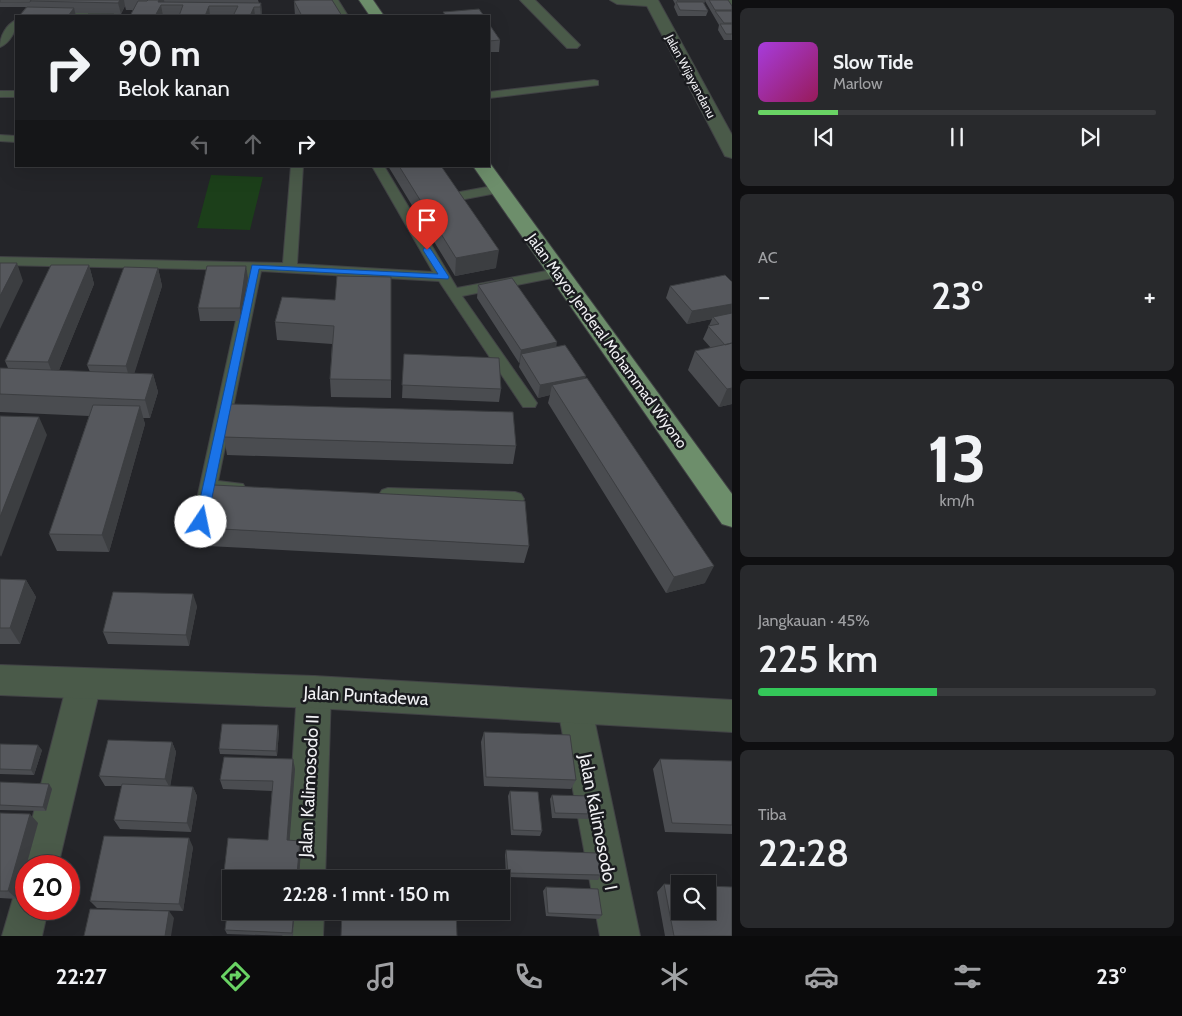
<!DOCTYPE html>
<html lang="id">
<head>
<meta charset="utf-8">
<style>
  :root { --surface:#1b1c1f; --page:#28292c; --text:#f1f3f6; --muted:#a0a1a4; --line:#393a3d; --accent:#69d364 }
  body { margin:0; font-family:Cabin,sans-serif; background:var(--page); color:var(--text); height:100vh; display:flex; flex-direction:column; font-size:19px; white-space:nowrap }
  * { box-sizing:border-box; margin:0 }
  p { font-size:16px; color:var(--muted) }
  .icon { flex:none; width:28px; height:28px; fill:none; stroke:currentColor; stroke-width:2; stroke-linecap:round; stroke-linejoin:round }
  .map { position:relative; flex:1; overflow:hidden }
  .details { display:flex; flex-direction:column; gap:8px; padding:8px; background:#0f0f11; width:450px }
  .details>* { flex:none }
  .top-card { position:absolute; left:15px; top:15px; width:475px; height:152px; border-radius:0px; box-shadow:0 5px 20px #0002,0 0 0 1px var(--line); background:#1b1c1f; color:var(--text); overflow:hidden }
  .fabs { position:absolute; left:671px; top:875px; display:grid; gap:10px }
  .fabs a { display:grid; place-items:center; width:45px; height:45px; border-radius:0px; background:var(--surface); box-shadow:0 5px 20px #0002,0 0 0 1px var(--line); font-size:25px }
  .speed { position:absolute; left:15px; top:855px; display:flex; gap:10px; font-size:25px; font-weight:700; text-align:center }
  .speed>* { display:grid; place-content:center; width:65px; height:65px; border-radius:50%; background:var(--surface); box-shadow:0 5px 20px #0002,0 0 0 1px var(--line); line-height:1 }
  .speed .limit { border:8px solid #d22; background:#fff; color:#111 }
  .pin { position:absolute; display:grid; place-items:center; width:42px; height:42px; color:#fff; margin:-51px -21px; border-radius:50% 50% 50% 0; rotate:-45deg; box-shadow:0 0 5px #0007 }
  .pin .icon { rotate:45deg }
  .me { position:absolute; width:55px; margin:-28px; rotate:11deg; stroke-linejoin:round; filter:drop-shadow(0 0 4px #0008) }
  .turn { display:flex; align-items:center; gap:18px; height:105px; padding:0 20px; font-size:22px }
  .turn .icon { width:65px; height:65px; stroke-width:2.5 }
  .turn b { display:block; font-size:35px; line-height:42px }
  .lanes { display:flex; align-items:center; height:48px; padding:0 20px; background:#0003; justify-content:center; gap:25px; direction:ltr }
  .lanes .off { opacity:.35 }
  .big { font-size:38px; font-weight:600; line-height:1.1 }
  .details .card { flex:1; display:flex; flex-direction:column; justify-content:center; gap:8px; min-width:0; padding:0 18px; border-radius:8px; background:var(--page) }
  .details .dial { align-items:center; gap:0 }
  .dial b { font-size:65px; line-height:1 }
  .song { display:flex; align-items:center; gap:15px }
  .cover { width:60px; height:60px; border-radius:8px; background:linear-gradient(135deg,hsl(280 70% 55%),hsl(330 70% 35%)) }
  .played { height:5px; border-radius:2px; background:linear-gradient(90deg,var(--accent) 20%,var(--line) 20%) }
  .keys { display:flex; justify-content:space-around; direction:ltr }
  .heat { display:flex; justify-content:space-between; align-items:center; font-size:28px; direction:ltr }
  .charge { height:8px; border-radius:4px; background:linear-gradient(90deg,#34c759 45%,var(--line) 0) }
  .trip { position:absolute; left:222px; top:870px; width:288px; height:50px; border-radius:0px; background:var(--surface); box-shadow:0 5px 20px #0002,0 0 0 1px var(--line); font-weight:600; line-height:50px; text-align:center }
  .dock { display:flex; height:80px; justify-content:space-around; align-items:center; background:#0b0b0c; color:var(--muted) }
  .dock .icon { width:35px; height:35px }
  .dock .selected { color:var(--accent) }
  .dock b { font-size:22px; color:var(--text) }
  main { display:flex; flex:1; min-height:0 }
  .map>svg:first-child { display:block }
</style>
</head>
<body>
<main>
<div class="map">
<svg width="732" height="936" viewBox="0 0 732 936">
  <rect width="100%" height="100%" fill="#242529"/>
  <path fill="#1c3f1a" d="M211 175 263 177 250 230 197 228Z"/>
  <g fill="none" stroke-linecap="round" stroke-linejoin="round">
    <g stroke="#414245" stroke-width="2">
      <path id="service" d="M328 0H338L348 16H338Z
        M34 11 117 13 122 16H17Z
        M16 20C17 30 10 43 0 47 0 36 6 25 16 20Z
        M594 80 598 81V85L489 98V92Z
        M0 91H16V97H0Z
        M0 135 16 136V142L0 141Z
        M291 166H303L297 264 433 272 372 166H384L457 288 557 269 562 270 564 273 562 276 462 296 537 403 535 407H523L439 281 261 271 218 481 243 484 246 489 243 494 216 495 208 527 201 529 194 527 192 522 247 270 0 265V257L283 263Z
        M498 185 502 186 504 189 502 192 449 202 443 198 449 194Z
        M388 488 515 492 521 494 524 499 521 504 515 506 388 502 382 500 379 495 382 490Z"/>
    </g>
    <g stroke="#414245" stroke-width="2">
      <path id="minor" d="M520 0H535L580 45 577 48H567Z
        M610 0H658L732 135V158L725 156 723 152 647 6 617 4Z
        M723 0H732V7L727 6Z
        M84 668 96 673 101 684 58 866H26V880L20 866 67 684 72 673Z
        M314 676 326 681 331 692 325 879H285L297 692 302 681Z
        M575 693 587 698 592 709 640 936H600L558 709 563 698Z
        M26 890V909H48L42 936H2L14 895Z
        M284 911H324L323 936H283Z"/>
    </g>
    <g stroke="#414245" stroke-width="2">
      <path id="tertiary" d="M0 665 314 676 732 700V732L314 708 0 695Z"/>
    </g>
    <g stroke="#414245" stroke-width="2">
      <path id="primary" d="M359 0H373L384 16H370Z
        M489 162 732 494V527L722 524 473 166H489Z"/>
    </g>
    <use href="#service" fill="#4a5a49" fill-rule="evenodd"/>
    <use href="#minor" fill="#4a5a49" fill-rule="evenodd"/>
    <use href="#tertiary" fill="#4a5a49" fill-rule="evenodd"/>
    <use href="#primary" fill="#6d8e6b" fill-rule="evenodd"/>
  </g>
  <path fill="#4a4c50" d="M0 0H258L259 3H261L262 16H130L133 10H126L125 6 121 14 75 13 76 16H21L20 15 26 7H0Z
    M673 0H728L732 6V40H724L718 30 719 25 705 1 704 4 708 11 706 16H678L674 7 675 4Z
    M294 1 342 16H295Z
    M489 24 500 40 499 52H489Z
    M388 166H441L496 268 455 276Z
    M89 265 94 284 59 370 90 372 87 365 158 268 162 286 134 373 153 374 158 392 150 418H143L145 424 109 552 57 551 49 534 89 416 0 412V368H8L5 361Z
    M248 278 241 321H200L198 308Z
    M732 282V404L719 407 688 370 695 351 711 348 703 339 712 319 687 324 666 298 670 286Z
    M478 285 556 347 585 378 705 583 666 593 548 403 550 395 538 398 519 367 520 362 519 363 477 298Z
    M335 300 391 380V398L331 397 330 379 332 344 277 340 275 322Z
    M404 354 501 389 499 402 402 398Z
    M224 437 516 446 513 464 227 455Z
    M204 528 529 546 524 563 208 546Z
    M0 579 26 580 36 597 20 644H0Z
    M197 606 189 646 108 644 103 632Z
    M279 731 277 756 220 754 219 749Z
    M484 732 576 780 571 789 484 786 481 742Z
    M172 742 176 752 170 786 193 787 197 796 191 832 120 829 114 820 122 786H105L99 776Z
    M0 744 42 750 34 775 0 774Z
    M293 759 295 769 289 840 301 849 299 879H231V880H228L224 872 268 840 272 791 223 789 220 780Z
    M660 759 732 761V834L665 832 653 769Z
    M0 782 49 784 52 789 46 811 0 810Z
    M510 791 542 831 540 836 511 835 508 796Z
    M552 795 592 814 590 819 552 818 550 799Z
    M0 813 38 823 17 899 0 898Z
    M193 847 183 911 97 908 90 901Z
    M506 850 601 875 598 880 506 877 505 855Z
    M664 884 732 936H665L657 892Z
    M546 887 602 915 599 919 546 916 543 891Z
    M231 911H295L293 936 227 934 225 930Z"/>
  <path fill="#3c3e41" d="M120 0H124L125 6 121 14 118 3Z
    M159 0H164L165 5H161L163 16H155Z
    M261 3 262 16H261L260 7Z
    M209 6 210 16H205Z
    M254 7 255 16H250Z
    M74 8 76 16H68Z
    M499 250 496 268 455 276 456 258Z
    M17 263 23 281 0 329V296Z
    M89 265 94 284 55 380 48 362Z
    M246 266 248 278 241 321 240 308Z
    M158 268 162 286 131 384 126 366Z
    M732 304V315L713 317 712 319 687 324 692 311Z
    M557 342 555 355 521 354 520 362 519 363 521 350Z
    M153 374 158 392 150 418 145 400Z
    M586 376 582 388 552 385 550 395 538 398 540 385Z
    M732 388V404L719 407 727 389Z
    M140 406 145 424 109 552 102 535Z
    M39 417 47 435 1 557 0 555V517Z
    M714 566 705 583 666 593 674 577Z
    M26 580 36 597 20 644 10 628Z
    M193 594 197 606 189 646 186 635Z
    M278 725 279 731 277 756 276 751Z
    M172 742 176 752 170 788 165 779Z
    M38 745 42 750 34 775 31 770Z
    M293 759 295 769 289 849 287 840Z
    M49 784 52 789 46 811 43 807Z
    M193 787 197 796 191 832 187 823Z
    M30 814 38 823 17 899 8 891Z
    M189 838 193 847 183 911 179 904Z
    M300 841 301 849 299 879H298L297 874Z
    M169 911 174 918 171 936H165Z
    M294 911H295L292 936V933Z"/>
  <path fill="#56585d" stroke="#3c3e41" d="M0 0H31L30 2H0Z
    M31 0H120L118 3 30 1Z
    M148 0H159L158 2 261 3 260 7H254L250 16H233L238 6H209L205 16H179L183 5H161L155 16H130L138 1H147Z
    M300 0H332L342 16H302L294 1Z
    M677 0H705V1H678Z
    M709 0H728L732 6V10H715Z
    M676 2H703L708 11 680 10Z
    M27 7 74 8 68 16 20 15Z
    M479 9 484 16H446L443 12Z
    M715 11H732V23H724Z
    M88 14H114L113 16H87Z
    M489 24 500 40 489 41Z
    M720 24H732V34H726Z
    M399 166H441L499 250 456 258Z
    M0 263H17L0 296Z
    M51 265H89L48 362 5 361Z
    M207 266H246L240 308H198Z
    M124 267 158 268 126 366 87 365Z
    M725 275 732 282V304L692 311 670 286Z
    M337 276 391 277V380L330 379 334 326 275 322 282 297 335 300Z
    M512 278 557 342 521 350 478 285Z
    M732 313V343L725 345 708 326 719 324 713 317Z
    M732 343V388L727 389 695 351Z
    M565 345 586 376 540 385 521 354Z
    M404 354 499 358 501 389 402 385Z
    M0 368 153 374 145 400 0 394Z
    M587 378 714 566 674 577 552 385Z
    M231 404 513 412 516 446 224 437Z
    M93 405 140 406 102 535 49 534Z
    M0 416 39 417 0 517Z
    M214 485 525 501 529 546 204 528Z
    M0 579 26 580 10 628H0Z
    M113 592 193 594 186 635 103 632Z
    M222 724 278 725 276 751 219 749Z
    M484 732 570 735 576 780 486 777Z
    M108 740 172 742 165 779 99 776Z
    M0 744 38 745 31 770 0 769Z
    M224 757 293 759 287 840 300 841 297 874 224 872 228 838 268 840 273 781 220 780Z
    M660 759 732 761V825L672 823Z
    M0 782 49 784 43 807 0 805Z
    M122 784 193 787 187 823 114 820Z
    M510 791 538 792 542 831 513 830Z
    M552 795 590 796 592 814 555 813Z
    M0 813 30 814 8 891H0Z
    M104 836 189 838 179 904 90 901Z
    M506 850 597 853 601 875 508 873Z
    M344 872 455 876V879H343Z
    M664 884 680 885V911H708V886L732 887V936H674Z
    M546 887 598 889 602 915 548 913Z
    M229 899H231V911H294L292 933 225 930Z
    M90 909 169 911 165 936H84Z
    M342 911H456L457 936H341Z"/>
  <path fill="#1a73e8" stroke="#114b97" d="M424 248H430L449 277 448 279 259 269 207 522 201 527 197 525 195 522 252 265 438 274 423 250Z"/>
  <g text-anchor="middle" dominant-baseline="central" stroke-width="5" stroke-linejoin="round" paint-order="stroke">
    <g font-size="12" fill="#f1f1f4" stroke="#1a1b1f">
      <text transform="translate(691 76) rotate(62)">Jalan Wijayandanu</text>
    </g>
    <g font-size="15" fill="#f1f1f4" stroke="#1a1b1f">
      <text transform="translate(607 341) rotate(54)">Jalan Mayor Jenderal Mohammad Wiyono</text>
    </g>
    <g font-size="18" fill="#f1f1f4" stroke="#1a1b1f">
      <text transform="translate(366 696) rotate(3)">Jalan Puntadewa</text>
      <text transform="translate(309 786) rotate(-87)">Jalan Kalimosodo II</text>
      <text transform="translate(598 822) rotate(79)">Jalan Kalimosodo I</text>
    </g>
  </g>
</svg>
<div class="fabs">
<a><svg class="icon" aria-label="search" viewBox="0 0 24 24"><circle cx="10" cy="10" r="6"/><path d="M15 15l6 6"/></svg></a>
</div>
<div class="speed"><div class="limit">20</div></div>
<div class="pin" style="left:427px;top:250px;background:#d93025"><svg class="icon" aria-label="arrive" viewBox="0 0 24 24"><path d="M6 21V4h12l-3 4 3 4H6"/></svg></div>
<svg class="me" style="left:201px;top:522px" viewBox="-20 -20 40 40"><circle r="19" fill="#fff"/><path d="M0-13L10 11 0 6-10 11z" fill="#1a73e8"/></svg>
<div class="trip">22:28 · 1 mnt · 150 m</div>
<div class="top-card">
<div class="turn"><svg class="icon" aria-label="right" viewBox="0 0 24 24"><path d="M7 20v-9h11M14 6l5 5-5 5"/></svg><div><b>90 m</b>Belok kanan</div></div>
<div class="lanes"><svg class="icon off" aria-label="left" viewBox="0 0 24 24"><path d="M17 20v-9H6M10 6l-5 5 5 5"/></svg><svg class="icon off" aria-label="ahead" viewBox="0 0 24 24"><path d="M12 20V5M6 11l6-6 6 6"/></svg><svg class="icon" aria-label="right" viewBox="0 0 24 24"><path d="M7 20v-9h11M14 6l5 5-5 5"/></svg></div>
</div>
</div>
<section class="details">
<div class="card">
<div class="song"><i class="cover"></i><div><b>Slow Tide</b><p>Marlow</p></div></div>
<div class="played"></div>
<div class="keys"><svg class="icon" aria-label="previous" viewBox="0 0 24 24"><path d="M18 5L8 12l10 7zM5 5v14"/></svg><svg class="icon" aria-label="pause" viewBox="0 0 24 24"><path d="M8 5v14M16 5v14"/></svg><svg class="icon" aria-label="next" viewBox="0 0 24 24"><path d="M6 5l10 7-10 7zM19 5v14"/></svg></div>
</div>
<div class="card"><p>AC</p>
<div class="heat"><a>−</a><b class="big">23°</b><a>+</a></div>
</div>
<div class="card dial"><b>13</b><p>km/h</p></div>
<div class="card"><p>Jangkauan · 45%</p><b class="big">225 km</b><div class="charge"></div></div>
<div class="card"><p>Tiba</p><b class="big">22:28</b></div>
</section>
</main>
<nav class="dock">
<b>22:27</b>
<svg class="icon selected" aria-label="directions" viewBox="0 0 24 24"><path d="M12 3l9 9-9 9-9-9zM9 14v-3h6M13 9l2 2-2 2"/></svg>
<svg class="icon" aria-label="music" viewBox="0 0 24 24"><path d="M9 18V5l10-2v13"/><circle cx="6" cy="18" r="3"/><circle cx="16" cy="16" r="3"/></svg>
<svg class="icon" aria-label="phone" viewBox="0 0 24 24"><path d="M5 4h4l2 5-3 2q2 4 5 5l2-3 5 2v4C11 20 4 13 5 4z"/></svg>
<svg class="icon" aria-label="climate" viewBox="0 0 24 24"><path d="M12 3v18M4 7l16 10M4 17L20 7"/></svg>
<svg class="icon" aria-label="car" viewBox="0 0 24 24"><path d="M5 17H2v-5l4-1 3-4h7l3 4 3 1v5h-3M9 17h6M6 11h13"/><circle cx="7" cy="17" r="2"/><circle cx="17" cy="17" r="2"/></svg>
<svg class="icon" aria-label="filters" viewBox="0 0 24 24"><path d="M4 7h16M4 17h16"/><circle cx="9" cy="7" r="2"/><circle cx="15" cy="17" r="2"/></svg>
<b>23°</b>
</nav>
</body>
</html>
